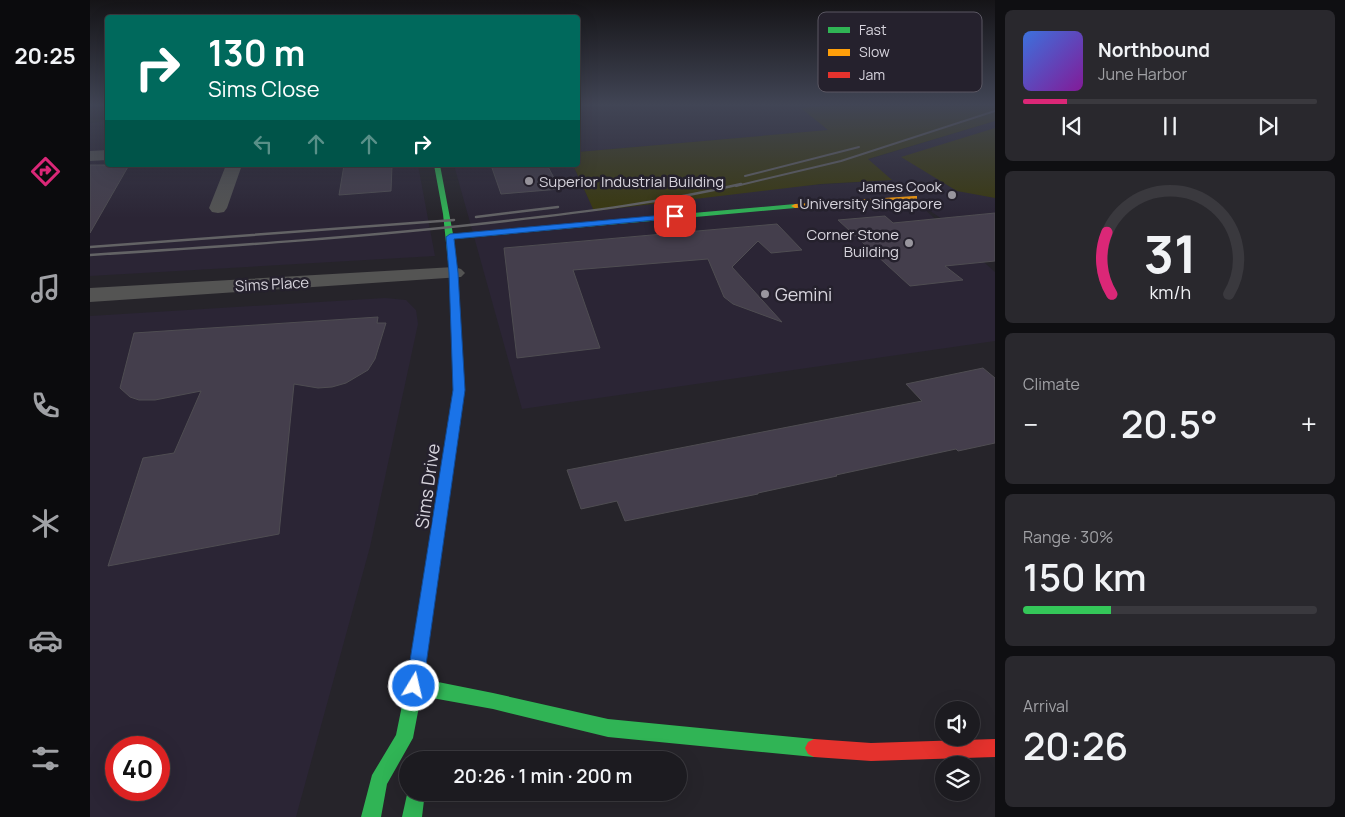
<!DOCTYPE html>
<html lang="en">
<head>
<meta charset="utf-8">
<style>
  :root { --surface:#1c1b20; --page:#29282d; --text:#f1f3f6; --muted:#a0a1a5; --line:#3a393e; --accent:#db2777 }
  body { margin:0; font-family:Manrope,sans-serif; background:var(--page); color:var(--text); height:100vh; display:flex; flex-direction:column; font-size:19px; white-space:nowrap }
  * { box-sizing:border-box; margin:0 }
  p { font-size:16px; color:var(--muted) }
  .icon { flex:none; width:28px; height:28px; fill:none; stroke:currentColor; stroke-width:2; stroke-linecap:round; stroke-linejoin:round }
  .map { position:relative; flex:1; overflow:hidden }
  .sheet { display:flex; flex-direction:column; gap:10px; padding:10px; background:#0f0f12; width:350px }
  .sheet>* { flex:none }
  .hud { position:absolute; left:15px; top:15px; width:475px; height:152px; border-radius:5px; box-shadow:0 5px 20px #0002,0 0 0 1px var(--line); background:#00695c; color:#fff; overflow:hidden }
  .buttons { position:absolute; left:845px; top:701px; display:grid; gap:10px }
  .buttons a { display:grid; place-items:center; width:45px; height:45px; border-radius:50%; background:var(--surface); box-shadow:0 5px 20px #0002,0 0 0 1px var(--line); font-size:25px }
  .speed { position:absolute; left:15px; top:736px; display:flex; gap:10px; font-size:25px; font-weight:700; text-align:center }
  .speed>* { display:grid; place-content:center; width:65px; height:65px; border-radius:50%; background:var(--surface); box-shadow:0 5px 20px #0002,0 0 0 1px var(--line); line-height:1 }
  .speed .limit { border:8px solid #d22; background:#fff; color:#111 }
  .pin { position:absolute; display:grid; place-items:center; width:42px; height:42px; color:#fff; margin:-21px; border-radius:10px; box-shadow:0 2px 8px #0006 }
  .me { position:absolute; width:55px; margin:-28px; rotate:9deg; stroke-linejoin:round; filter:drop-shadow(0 0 4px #0008) }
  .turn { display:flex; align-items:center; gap:18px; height:105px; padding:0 20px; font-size:22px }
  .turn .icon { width:65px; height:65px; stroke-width:2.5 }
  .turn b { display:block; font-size:35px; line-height:42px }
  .lanes { display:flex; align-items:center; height:48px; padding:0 20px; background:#0003; justify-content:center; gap:25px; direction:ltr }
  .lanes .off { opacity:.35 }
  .big { font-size:38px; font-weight:600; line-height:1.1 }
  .sheet .card { flex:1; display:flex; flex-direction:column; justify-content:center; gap:8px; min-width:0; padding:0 18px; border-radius:8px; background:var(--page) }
  .sheet .dial { align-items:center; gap:0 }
  .dial svg { height:130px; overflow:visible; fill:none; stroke:var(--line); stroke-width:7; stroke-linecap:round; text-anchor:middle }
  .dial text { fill:var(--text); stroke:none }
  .song { display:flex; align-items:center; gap:15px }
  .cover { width:60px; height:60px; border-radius:8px; background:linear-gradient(135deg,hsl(220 70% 55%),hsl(290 70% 35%)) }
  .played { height:5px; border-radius:2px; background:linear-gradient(90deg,var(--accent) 15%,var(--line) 15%) }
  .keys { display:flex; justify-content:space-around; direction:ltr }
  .heat { display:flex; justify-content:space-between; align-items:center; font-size:28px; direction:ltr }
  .charge { height:8px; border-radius:4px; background:linear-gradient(90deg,#34c759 30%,var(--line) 0) }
  .trip { position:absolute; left:309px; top:751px; width:288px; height:50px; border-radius:25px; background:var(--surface); box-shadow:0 5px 20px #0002,0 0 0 1px var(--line); font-weight:600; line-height:50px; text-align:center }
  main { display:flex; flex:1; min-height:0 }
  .dock { display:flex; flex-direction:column; width:90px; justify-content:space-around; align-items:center; background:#0b0b0d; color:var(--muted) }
  .dock .icon { width:35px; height:35px }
  .dock .selected { color:var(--accent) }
  .dock b { font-size:22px; color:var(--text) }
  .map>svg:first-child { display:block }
</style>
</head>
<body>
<main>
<nav class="dock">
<b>20:25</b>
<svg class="icon selected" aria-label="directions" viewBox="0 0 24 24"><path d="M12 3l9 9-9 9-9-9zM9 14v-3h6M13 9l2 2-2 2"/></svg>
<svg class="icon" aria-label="music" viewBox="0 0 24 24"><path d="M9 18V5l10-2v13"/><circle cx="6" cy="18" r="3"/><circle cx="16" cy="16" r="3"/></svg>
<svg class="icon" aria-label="phone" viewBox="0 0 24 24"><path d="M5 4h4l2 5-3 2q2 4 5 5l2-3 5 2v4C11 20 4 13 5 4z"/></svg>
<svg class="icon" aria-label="climate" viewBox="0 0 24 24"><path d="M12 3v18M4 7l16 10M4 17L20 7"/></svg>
<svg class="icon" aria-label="car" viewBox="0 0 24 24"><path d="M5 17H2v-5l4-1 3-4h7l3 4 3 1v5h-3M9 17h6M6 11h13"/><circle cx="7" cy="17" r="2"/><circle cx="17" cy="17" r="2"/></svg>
<svg class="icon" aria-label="filters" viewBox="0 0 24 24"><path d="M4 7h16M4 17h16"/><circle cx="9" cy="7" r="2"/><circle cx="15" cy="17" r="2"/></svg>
</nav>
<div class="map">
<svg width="905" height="817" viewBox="0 0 905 817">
  <rect width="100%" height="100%" fill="#26242a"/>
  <path fill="#2b2535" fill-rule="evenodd" d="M488 104H751L712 109 739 130 488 152Z
    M17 121 18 165H328L345 256 0 276V123Z
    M905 121V255L824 200 905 272V341L432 409 364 165H483L499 200 801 180 777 160Z
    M295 298 316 300 326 310 328 324 280 547 206 817H0V316ZM26 748H69V790H26Z"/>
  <path fill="#39380d" d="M751 104H905V121L778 159 802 180 731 184 504 211 483 165H488V152L738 130 711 108Z
    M905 128V198L867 191 811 157Z"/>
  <path fill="#443e4c" stroke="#4f4d52" d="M0 165H39L0 233Z
    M254 165H302L301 191 249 195Z
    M401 165H457L470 189 411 194Z
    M905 213V261L855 266 873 280 820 286 748 220 795 216 803 223Z
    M687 224 712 250 681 253 668 241 642 267 692 322 643 304 634 297 618 259 483 270 510 348 427 358 414 248Z
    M288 317 287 323H296L285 359 278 370 256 383 242 387 228 388 204 384 189 534 18 566 53 458 84 453 111 391 65 400H49L40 397 30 388 44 333Z
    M893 368 905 378V443L868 451 866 449 746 475 747 476 668 493V494L535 521 527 501 491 509 477 470 832 401 816 384Z"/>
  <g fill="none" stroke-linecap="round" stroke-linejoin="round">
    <path fill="#545453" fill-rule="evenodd" d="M18 150V160L0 161V151Z
      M136 165H152L137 208 134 212 128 213 122 212 119 208Z
      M364 267 371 269 375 273 371 277 0 302V288Z"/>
    <path fill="#30b455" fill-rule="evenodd" d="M344 165H350L363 234 705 204 709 206 705 208 364 239 368 280 364 283 360 280 353 214Z
      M355 479 359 480 361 484 333 679 403 693 518 719 724 739 730 742 733 748 730 754 724 757 518 737 403 709 331 696 323 738 297 784 291 817H271L282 775 306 735 316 686 349 484 351 480Z
      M318 790V792H335L332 817H312Z"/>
    <path fill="#ff9f0a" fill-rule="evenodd" d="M824 196H827V200L705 208 701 206 705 204Z"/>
    <path fill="#e5322d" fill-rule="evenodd" d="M364 277 368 280 374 390 361 484 359 488 355 489 351 488 349 484 364 390 360 280Z
      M724 739 781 743 905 739V757L781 761 724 757 718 754 715 748 718 742Z"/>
    <path stroke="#636365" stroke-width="2" d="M655 176 769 147
      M646 186 751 161 905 111"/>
    <path stroke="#636365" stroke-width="2.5" d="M386 217 468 207
      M0 247 364 220
      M0 255C139 246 278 237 416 221 494 212 574 202 651 184"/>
  </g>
  <linearGradient id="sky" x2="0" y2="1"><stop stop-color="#151417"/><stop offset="0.48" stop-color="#414555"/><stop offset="1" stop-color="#414555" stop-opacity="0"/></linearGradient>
  <rect width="905" height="218" fill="url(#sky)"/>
  <path fill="#1a73e8" stroke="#114b97" d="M585 214 589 216 587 218 364 239 368 273 375 390 333 686 330 692 324 695 318 692 316 686 363 390 359 273 356 237 360 234Z"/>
  <g fill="#99969e" stroke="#25212d" stroke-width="2">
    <circle cx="439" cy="181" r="5"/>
    <circle cx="862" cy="195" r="5"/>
    <circle cx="819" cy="243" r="5"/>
    <circle cx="675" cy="294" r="5"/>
  </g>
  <g text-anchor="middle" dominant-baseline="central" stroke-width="5" stroke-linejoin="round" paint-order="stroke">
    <g font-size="15" fill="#d7d4dd" stroke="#25212d" text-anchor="end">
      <text x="449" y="181" text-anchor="start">Superior Industrial Building</text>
      <text x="852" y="186">James Cook<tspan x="852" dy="17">University Singapore</tspan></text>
      <text x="809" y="234">Corner Stone<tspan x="809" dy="17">Building</tspan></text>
    </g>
    <g font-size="15" fill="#d7d4dd" stroke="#25212d">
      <text transform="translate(182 284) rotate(-3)">Sims Place</text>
    </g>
    <g font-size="18" fill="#d7d4dd" stroke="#25212d" text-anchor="start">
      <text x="685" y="294">Gemini</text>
    </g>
    <g font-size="18" fill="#d7d4dd" stroke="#25212d">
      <text transform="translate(337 486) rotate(-82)">Sims Drive</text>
    </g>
  </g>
  <rect x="728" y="12" width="164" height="80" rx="8" fill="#25212d" stroke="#5a5762" stroke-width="1"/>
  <rect x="738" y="27" width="22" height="6" fill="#30b455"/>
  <rect x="738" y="49" width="22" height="7" fill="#ff9f0a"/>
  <rect x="738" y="72" width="22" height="6" fill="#e5322d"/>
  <g font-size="14" fill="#d7d4dd">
    <text x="769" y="35">Fast</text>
    <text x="769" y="57">Slow</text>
    <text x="769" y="80">Jam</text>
  </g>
</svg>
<div class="buttons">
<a><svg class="icon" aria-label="sound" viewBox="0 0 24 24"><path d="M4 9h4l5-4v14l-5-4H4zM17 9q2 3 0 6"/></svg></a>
<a><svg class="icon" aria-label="layers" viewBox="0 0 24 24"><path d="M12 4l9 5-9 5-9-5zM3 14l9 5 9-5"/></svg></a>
</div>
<div class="speed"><div class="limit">40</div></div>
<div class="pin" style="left:585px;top:216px;background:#d93025"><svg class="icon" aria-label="arrive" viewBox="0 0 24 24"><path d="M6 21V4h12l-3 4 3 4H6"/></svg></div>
<svg class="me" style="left:324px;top:686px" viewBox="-20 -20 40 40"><circle r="17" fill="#1a73e8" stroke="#fff" stroke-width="3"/><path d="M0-11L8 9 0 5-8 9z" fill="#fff"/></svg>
<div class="trip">20:26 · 1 min · 200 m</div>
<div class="hud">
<div class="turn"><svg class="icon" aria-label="right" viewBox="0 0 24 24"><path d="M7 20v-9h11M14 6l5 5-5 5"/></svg><div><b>130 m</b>Sims Close</div></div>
<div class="lanes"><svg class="icon off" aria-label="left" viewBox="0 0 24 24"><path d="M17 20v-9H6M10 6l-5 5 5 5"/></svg><svg class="icon off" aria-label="ahead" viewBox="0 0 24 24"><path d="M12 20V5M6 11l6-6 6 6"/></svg><svg class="icon off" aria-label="ahead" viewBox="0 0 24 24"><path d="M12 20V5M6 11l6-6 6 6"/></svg><svg class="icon" aria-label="right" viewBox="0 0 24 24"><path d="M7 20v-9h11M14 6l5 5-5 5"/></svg></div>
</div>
</div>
<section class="sheet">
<div class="card">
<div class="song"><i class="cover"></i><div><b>Northbound</b><p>June Harbor</p></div></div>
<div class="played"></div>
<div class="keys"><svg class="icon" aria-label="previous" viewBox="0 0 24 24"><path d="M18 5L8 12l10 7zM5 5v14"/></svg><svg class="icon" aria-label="pause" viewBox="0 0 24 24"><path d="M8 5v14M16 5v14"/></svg><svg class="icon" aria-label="next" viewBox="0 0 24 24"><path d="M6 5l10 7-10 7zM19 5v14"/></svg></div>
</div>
<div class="card dial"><svg viewBox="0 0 100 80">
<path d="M14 69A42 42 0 1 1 86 69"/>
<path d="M14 69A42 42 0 0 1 11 31" stroke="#db2777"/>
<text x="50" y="56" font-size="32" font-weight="700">31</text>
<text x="50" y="72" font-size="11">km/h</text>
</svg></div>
<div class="card"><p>Climate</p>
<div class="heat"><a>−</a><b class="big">20.5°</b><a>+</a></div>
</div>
<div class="card"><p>Range · 30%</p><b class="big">150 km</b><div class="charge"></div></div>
<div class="card"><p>Arrival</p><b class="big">20:26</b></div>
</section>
</main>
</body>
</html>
